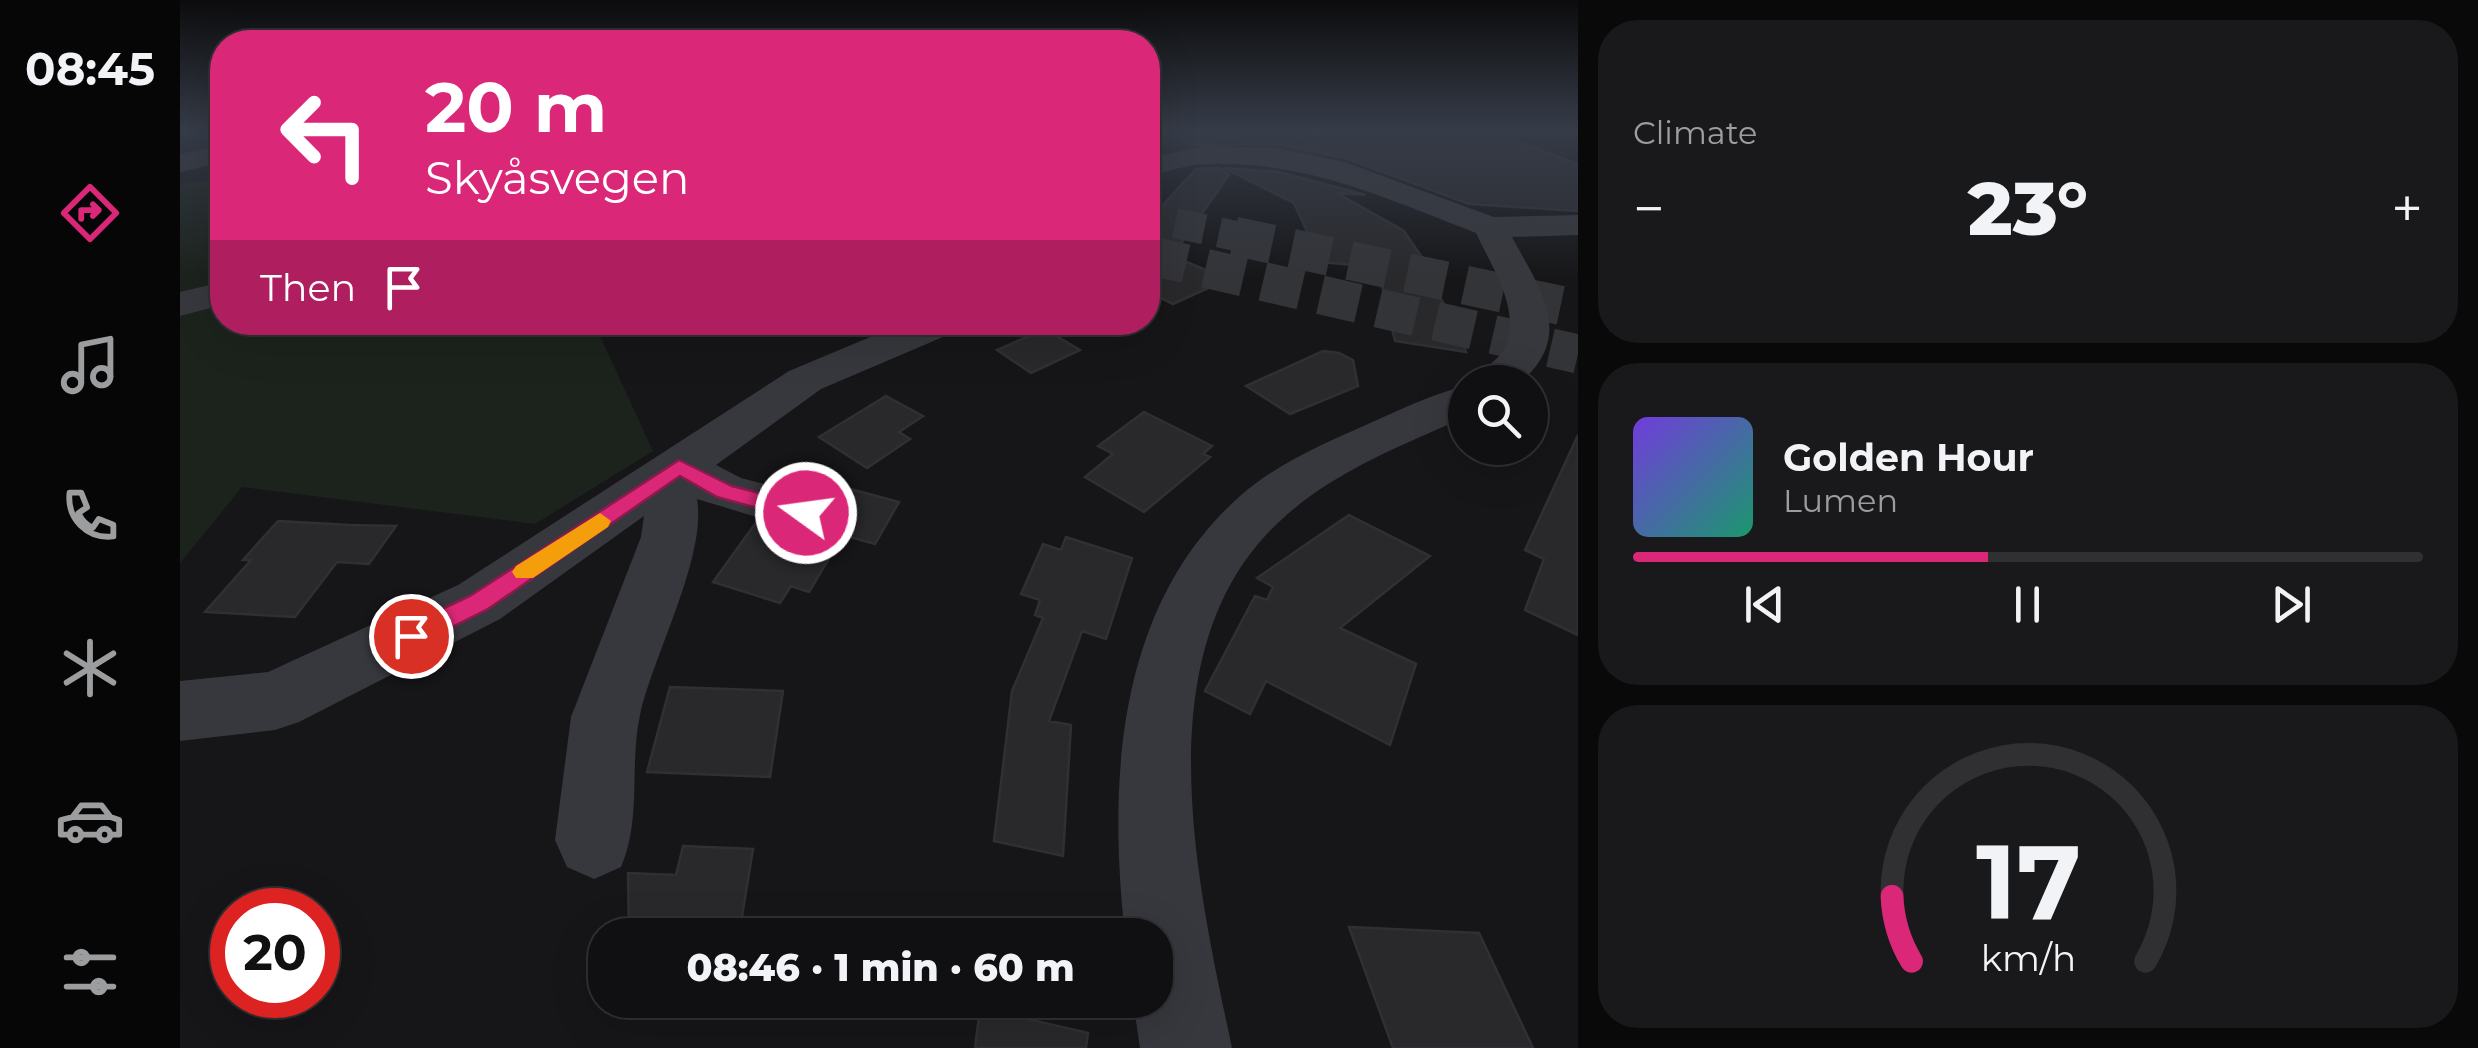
<!DOCTYPE html>
<html lang="en">
<head>
<meta charset="utf-8">
<style>
  :root { --surface:#101012; --page:#19191b; --text:#f1f3f6; --muted:#9c9d9f; --line:#303032; --accent:#db2777 }
  body { margin:0; font-family:Montserrat,sans-serif; background:var(--page); color:var(--text); height:100vh; display:flex; flex-direction:column; font-size:38px; white-space:nowrap }
  * { box-sizing:border-box; margin:0 }
  p { font-size:32px; color:var(--muted) }
  .icon { flex:none; width:55px; height:55px; fill:none; stroke:currentColor; stroke-width:2; stroke-linecap:round; stroke-linejoin:round }
  .map { position:relative; flex:1; overflow:hidden }
  .sheet { display:flex; flex-direction:column; gap:20px; padding:20px; background:#09090a; width:900px }
  .sheet>* { flex:none }
  .guide { position:absolute; left:30px; top:30px; width:950px; height:305px; border-radius:40px; box-shadow:0 10px 40px #0002,0 0 0 2px var(--line); background:#db2777; color:#fff; overflow:hidden }
  .fabs { position:absolute; left:1268px; top:365px; display:grid; gap:20px }
  .fabs a { display:grid; place-items:center; width:100px; height:100px; border-radius:50%; background:var(--surface); box-shadow:0 10px 40px #0002,0 0 0 2px var(--line); font-size:50px }
  .speed { position:absolute; left:30px; top:888px; display:flex; gap:20px; font-size:50px; font-weight:700; text-align:center }
  .speed>* { display:grid; place-content:center; width:130px; height:130px; border-radius:50%; background:var(--surface); box-shadow:0 10px 40px #0002,0 0 0 2px var(--line); line-height:1 }
  .speed .limit { border:15px solid #d22; background:#fff; color:#111 }
  .pin { position:absolute; display:grid; place-items:center; width:85px; height:85px; color:#fff; margin:-42px; border:5px solid #fff; border-radius:50%; box-shadow:0 2px 10px #0007 }
  .me { position:absolute; width:110px; margin:-55px; rotate:284deg; stroke-linejoin:round; filter:drop-shadow(0 0 8px #0008) }
  .turn { display:flex; align-items:center; gap:35px; height:210px; padding:0 50px; font-size:45px }
  .turn .icon { width:130px; height:130px; stroke-width:2.5 }
  .turn b { display:block; font-size:70px; line-height:85px }
  .then { display:flex; align-items:center; height:95px; padding:0 50px; background:#0003; gap:20px; font-size:38px }
  .big { font-size:75px; font-weight:800; line-height:1.1 }
  .sheet .card { flex:1; display:flex; flex-direction:column; justify-content:center; gap:15px; min-width:0; padding:0 35px; border-radius:40px; background:var(--page) }
  .sheet .dial { align-items:center; gap:0 }
  .dial svg { height:260px; overflow:visible; fill:none; stroke:var(--line); stroke-width:7; stroke-linecap:round; text-anchor:middle }
  .dial text { fill:var(--text); stroke:none }
  .song { display:flex; align-items:center; gap:30px }
  .cover { width:120px; height:120px; border-radius:15px; background:linear-gradient(135deg,hsl(260 70% 55%),hsl(160 70% 35%)) }
  .played { height:10px; border-radius:5px; background:linear-gradient(90deg,var(--accent) 45%,var(--line) 45%) }
  .keys { display:flex; justify-content:space-around; direction:ltr }
  .heat { display:flex; justify-content:space-between; align-items:center; font-size:55px; direction:ltr }
  .trip { position:absolute; left:408px; top:918px; width:585px; height:100px; border-radius:40px; background:var(--surface); box-shadow:0 10px 40px #0002,0 0 0 2px var(--line); font-weight:800; line-height:100px; text-align:center }
  main { display:flex; flex:1; min-height:0 }
  .tabs { display:flex; flex-direction:column; width:180px; justify-content:space-around; align-items:center; background:#060607; color:var(--muted) }
  .tabs .icon { width:70px; height:70px }
  .tabs .active { color:var(--accent) }
  .tabs b { font-size:45px; color:var(--text) }
  .map>svg:first-child { display:block }
</style>
</head>
<body>
<main>
<nav class="tabs">
<b>08:45</b>
<svg class="icon active" aria-label="directions" viewBox="0 0 24 24"><path d="M12 3l9 9-9 9-9-9zM9 14v-3h6M13 9l2 2-2 2"/></svg>
<svg class="icon" aria-label="music" viewBox="0 0 24 24"><path d="M9 18V5l10-2v13"/><circle cx="6" cy="18" r="3"/><circle cx="16" cy="16" r="3"/></svg>
<svg class="icon" aria-label="phone" viewBox="0 0 24 24"><path d="M5 4h4l2 5-3 2q2 4 5 5l2-3 5 2v4C11 20 4 13 5 4z"/></svg>
<svg class="icon" aria-label="climate" viewBox="0 0 24 24"><path d="M12 3v18M4 7l16 10M4 17L20 7"/></svg>
<svg class="icon" aria-label="car" viewBox="0 0 24 24"><path d="M5 17H2v-5l4-1 3-4h7l3 4 3 1v5h-3M9 17h6M6 11h13"/><circle cx="7" cy="17" r="2"/><circle cx="17" cy="17" r="2"/></svg>
<svg class="icon" aria-label="filters" viewBox="0 0 24 24"><path d="M4 7h16M4 17h16"/><circle cx="9" cy="7" r="2"/><circle cx="15" cy="17" r="2"/></svg>
</nav>
<div class="map">
<svg width="1398" height="1048" viewBox="0 0 1398 1048">
  <rect width="100%" height="100%" fill="#161618"/>
  <path fill="#1c231d" d="M42 179V322L414 323 473 451 355 524 62 487 0 563V184Z"/>
  <path fill="#29292c" stroke="#303034" stroke-width="2.5" d="M1147 131H1309L1398 164V211L1289 204 1165 158 1098 144 1010 145 1003 140 1067 135 1106 141Z
    M1040 168 1049 175 992 256 1048 279 993 304 968 292V231L979 217 973 216 1016 169Z
    M1044 168 1099 172 1186 195 1157 193 1224 231 1260 284 1250 283 1276 322 1286 352 1215 341 1199 273 1176 271 1173 265 1141 262 1114 203Z
    M865 329 900 350 851 373 817 350Z
    M1143 351 1159 353 1173 360 1178 386 1110 414 1066 386Z
    M706 396 743 416 719 432 730 439 687 468 639 437Z
    M964 412 1032 446 1023 454 1030 457 964 512 905 477 933 454 918 446Z
    M1398 435V635L1345 610 1364 559 1345 550Z
    M667 488 719 502 695 544 645 530Z
    M1169 515 1250 556 1160 628 1236 664 1210 745 1086 681 1070 714 1025 691 1075 596 1087 600 1093 587 1077 578Z
    M98 521 170 525 216 526 189 564 157 562 115 617 25 612 71 560H63Z
    M577 521 625 536 644 530 663 535 629 592 611 586 600 603 533 582Z
    M886 537 952 558 926 639 902 631 869 721 891 725 883 856 814 841 832 691 863 618 855 615 860 600 841 594 863 544 881 550Z
    M490 687 603 691 590 777 467 772Z
    M503 846 573 849 559 935H449L448 873 496 875Z
    M1169 927 1299 933 1353 1048H1213Z
    M800 1008 908 1033 906 1048H795Z"/>
  <g fill="none" stroke-linecap="round" stroke-linejoin="round">
    <path stroke="#333438" stroke-width="30" stroke-dasharray="30 15" stroke-linecap="butt" d="M995 223 1065 238"/>
    <path stroke="#333438" stroke-width="39" stroke-dasharray="39 20" stroke-linecap="butt" d="M1054 236 1398 309
      M968 255 1398 354"/>
    <path fill="#37383d" fill-rule="evenodd" d="M1024 146 1097 148 1164 162 1314 217 1398 215V235L1332 237C1359 288 1396 334 1341 382H1293C1301 369 1319 361 1325 347 1342 310 1311 266 1296 233 1205 198 1128 161 1028 164 1008 164 987 172 968 176V158Z
      M30 148 40 151V163L0 172V154Z
      M42 282V305L0 316V292Z
      M726 322H783L777 331 641 389 536 465 561 478 645 500 653 513 645 526 626 532 517 499C527 556 473 656 460 715 449 766 462 818 441 867L414 879 387 867 375 840 391 717 461 537 464 516 320 619 119 722 95 730 0 741V681L88 672 278 585 609 371Z
      M1285 386V417C1221 446 1152 472 1100 521 961 649 1018 886 1052 1048H960L953 1000H975V935H945C928 782 936 606 1060 496 1094 466 1138 446 1179 428 1213 413 1249 395 1285 386Z"/>
  </g>
  <linearGradient id="sky" x2="0" y2="1"><stop stop-color="#0c0c0d"/><stop offset="0.47" stop-color="#363c48"/><stop offset="1" stop-color="#363c48" stop-opacity="0"/></linearGradient>
  <rect width="1398" height="278" fill="url(#sky)"/>
  <path fill="#db2777" stroke="#8e194d" stroke-width="2.5" d="M499 460 552 486 634 507 637 513 626 521 537 497 500 476 308 609 240 643 231 646 222 643 218 636 222 628 290 596Z"/>
  <path fill="#f59e0b" d="M420 513 431 521 428 527 353 578H336L332 572 336 566Z"/>
</svg>
<div class="fabs">
<a><svg class="icon" aria-label="search" viewBox="0 0 24 24"><circle cx="10" cy="10" r="6"/><path d="M15 15l6 6"/></svg></a>
</div>
<div class="speed"><div class="limit">20</div></div>
<div class="pin" style="left:231px;top:636px;background:#d93025"><svg class="icon" aria-label="arrive" viewBox="0 0 24 24"><path d="M6 21V4h12l-3 4 3 4H6"/></svg></div>
<svg class="me" style="left:626px;top:513px" viewBox="-20 -20 40 40"><circle r="17" fill="#db2777" stroke="#fff" stroke-width="3"/><path d="M0-11L8 9 0 5-8 9z" fill="#fff"/></svg>
<div class="trip">08:46 · 1 min · 60 m</div>
<div class="guide">
<div class="turn"><svg class="icon" aria-label="left" viewBox="0 0 24 24"><path d="M17 20v-9H6M10 6l-5 5 5 5"/></svg><div><b>20 m</b>Skyåsvegen</div></div>
<div class="then">Then<svg class="icon" aria-label="arrive" viewBox="0 0 24 24"><path d="M6 21V4h12l-3 4 3 4H6"/></svg></div>
</div>
</div>
<section class="sheet">
<div class="card"><p>Climate</p>
<div class="heat"><a>−</a><b class="big">23°</b><a>+</a></div>
</div>
<div class="card">
<div class="song"><i class="cover"></i><div><b>Golden Hour</b><p>Lumen</p></div></div>
<div class="played"></div>
<div class="keys"><svg class="icon" aria-label="previous" viewBox="0 0 24 24"><path d="M18 5L8 12l10 7zM5 5v14"/></svg><svg class="icon" aria-label="pause" viewBox="0 0 24 24"><path d="M8 5v14M16 5v14"/></svg><svg class="icon" aria-label="next" viewBox="0 0 24 24"><path d="M6 5l10 7-10 7zM19 5v14"/></svg></div>
</div>
<div class="card dial"><svg viewBox="0 0 100 80">
<path d="M14 69A42 42 0 1 1 86 69"/>
<path d="M14 69A42 42 0 0 1 8 49" stroke="#db2777"/>
<text x="50" y="56" font-size="32" font-weight="700">17</text>
<text x="50" y="72" font-size="11">km/h</text>
</svg></div>
</section>
</main>
</body>
</html>
